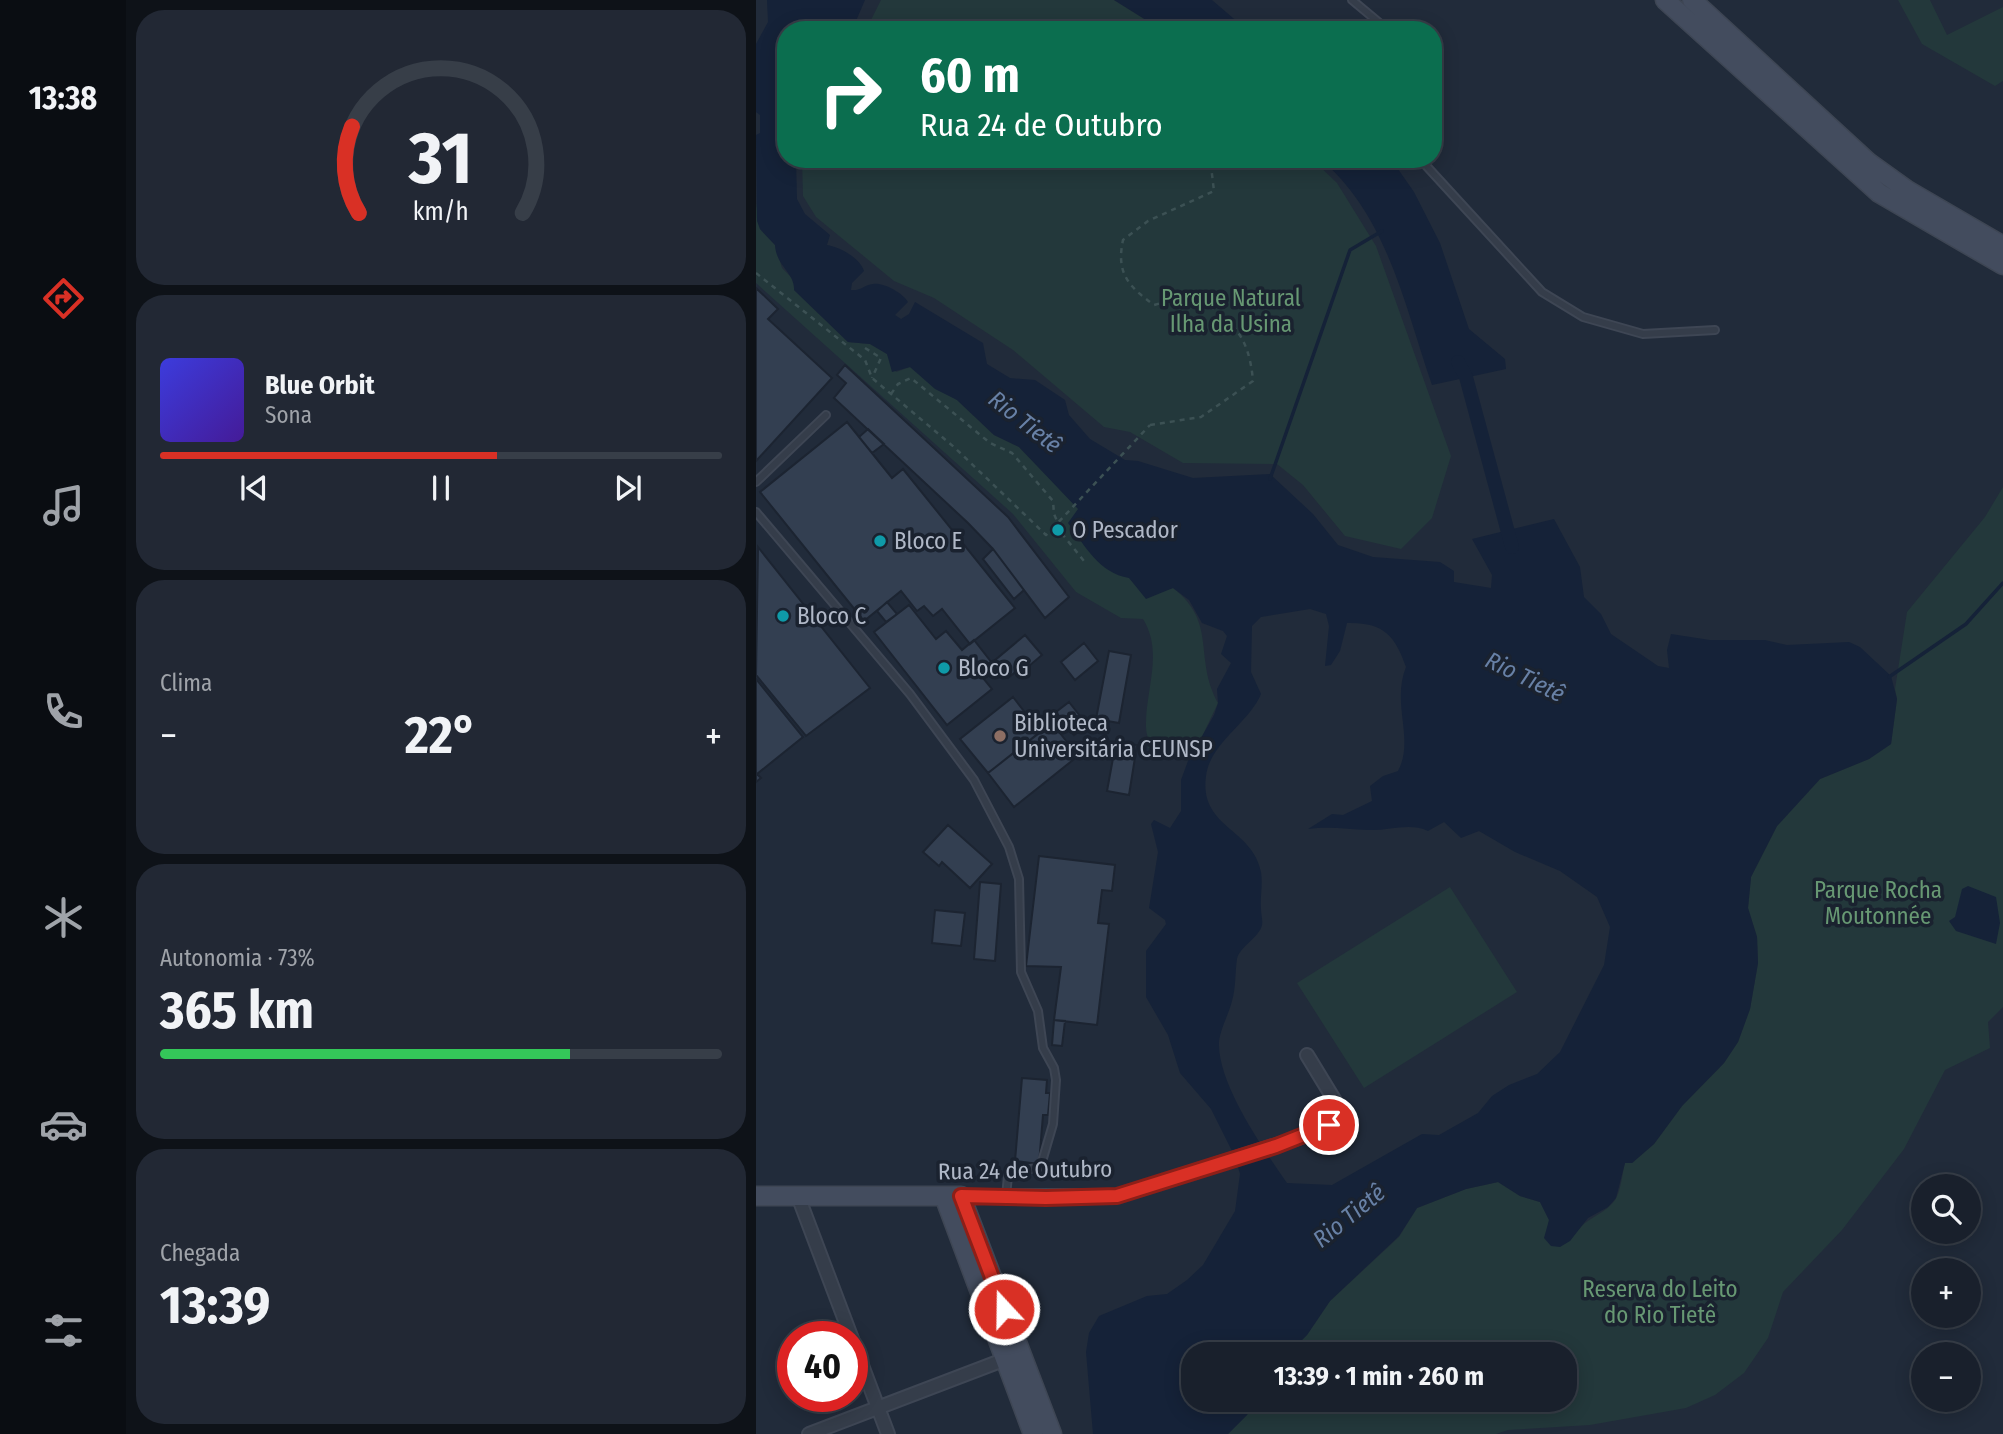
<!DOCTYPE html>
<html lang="pt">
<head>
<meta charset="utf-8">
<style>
  :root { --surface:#19202c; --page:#222834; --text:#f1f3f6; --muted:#9fa3a9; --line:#373e48; --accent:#d93025 }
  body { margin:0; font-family:"Fira Sans Condensed",sans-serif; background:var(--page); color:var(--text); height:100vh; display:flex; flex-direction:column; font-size:26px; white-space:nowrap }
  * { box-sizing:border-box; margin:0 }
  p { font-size:23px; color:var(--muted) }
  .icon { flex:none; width:38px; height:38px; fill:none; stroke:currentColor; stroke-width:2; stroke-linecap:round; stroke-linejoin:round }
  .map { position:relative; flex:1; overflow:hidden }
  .details { display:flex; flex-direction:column; gap:10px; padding:10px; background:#0e1218; width:630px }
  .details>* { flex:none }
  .hud { position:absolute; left:21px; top:21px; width:665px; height:147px; border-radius:28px; box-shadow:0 4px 18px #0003,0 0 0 2px var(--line); background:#0b6e4f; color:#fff; overflow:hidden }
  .fabs { position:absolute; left:1155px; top:1174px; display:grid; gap:14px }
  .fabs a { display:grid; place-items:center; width:70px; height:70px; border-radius:50%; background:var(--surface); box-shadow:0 4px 18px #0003,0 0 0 2px var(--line); font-size:35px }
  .speed { position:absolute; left:21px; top:1321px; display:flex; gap:14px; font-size:35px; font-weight:700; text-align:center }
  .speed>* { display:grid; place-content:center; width:91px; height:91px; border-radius:50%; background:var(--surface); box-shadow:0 4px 18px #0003,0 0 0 2px var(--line); line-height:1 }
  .speed .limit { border:10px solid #d22; background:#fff; color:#111 }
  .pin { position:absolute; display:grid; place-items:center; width:60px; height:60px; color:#fff; margin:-30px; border:4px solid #fff; border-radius:50%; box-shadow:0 2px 7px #0007 }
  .me { position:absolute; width:77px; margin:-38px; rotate:339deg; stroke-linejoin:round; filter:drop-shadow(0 0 5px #0008) }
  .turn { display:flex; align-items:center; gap:24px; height:147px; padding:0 28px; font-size:32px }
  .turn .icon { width:91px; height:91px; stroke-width:2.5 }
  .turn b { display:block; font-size:49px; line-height:60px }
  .big { font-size:52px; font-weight:700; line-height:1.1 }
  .details .widget { flex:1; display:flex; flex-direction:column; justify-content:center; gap:10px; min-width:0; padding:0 24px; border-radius:28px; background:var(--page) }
  .details .dial { align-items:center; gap:0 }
  .dial svg { height:182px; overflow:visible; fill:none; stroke:var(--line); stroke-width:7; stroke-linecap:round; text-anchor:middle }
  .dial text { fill:var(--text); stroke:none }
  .song { display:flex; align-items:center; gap:21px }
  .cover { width:84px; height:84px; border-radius:10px; background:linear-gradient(135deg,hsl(240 70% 55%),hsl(260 70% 35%)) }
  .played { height:7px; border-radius:4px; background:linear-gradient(90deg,var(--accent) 60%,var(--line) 60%) }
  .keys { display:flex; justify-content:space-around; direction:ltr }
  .heat { display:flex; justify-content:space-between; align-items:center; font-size:38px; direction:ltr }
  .charge { height:10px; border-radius:5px; background:linear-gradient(90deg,#34c759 73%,var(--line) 0) }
  .trip { position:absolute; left:425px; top:1342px; width:396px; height:70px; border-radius:28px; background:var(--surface); box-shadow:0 4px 18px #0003,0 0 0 2px var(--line); font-weight:700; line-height:70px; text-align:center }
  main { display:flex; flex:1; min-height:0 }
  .tabs { display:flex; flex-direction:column; width:126px; justify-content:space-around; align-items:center; background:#0a0d12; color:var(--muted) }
  .tabs .icon { width:49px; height:49px }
  .tabs .active { color:var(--accent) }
  .tabs b { font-size:32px; color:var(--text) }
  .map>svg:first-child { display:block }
</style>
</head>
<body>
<main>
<nav class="tabs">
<b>13:38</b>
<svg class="icon active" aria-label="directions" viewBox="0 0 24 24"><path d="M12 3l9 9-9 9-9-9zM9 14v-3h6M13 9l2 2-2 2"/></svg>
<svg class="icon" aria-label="music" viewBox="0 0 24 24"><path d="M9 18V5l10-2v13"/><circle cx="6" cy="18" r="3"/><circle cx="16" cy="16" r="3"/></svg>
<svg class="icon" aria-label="phone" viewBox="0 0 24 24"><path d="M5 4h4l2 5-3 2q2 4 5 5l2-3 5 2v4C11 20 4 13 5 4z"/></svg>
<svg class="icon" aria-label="climate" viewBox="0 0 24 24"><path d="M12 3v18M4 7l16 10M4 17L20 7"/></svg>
<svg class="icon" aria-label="car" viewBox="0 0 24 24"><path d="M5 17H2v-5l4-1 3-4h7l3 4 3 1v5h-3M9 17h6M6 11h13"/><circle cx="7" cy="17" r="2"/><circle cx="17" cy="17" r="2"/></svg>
<svg class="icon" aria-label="filters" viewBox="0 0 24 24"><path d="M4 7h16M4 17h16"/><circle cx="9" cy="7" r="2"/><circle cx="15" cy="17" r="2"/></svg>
</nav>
<section class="details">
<div class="widget dial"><svg viewBox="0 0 100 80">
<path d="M14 69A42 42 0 1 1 86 69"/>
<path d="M14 69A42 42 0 0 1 11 31" stroke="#d93025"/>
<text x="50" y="56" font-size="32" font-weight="700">31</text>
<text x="50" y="72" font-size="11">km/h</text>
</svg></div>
<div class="widget">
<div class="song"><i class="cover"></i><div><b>Blue Orbit</b><p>Sona</p></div></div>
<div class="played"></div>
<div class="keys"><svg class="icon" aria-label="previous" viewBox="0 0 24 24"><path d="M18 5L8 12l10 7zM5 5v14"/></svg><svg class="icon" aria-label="pause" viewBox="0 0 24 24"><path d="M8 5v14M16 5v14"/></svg><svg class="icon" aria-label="next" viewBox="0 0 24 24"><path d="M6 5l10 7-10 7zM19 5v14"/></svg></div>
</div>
<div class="widget"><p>Clima</p>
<div class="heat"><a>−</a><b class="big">22°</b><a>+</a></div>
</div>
<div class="widget"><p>Autonomia · 73%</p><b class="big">365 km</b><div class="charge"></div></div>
<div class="widget"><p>Chegada</p><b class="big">13:39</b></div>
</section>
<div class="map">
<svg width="1247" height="1434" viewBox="0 0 1247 1434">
  <rect width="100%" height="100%" fill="#212b3a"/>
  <path fill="#23383b" d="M125 0H358L406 30H110Z
    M1142 0H1174L1191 35 1247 7V81L1239 86 1166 44Z
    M46 159H556L581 183 620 246 695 456 676 518 645 549 589 536 547 485 521 464 427 463 374 432 348 427 257 350 178 298 138 281 60 217 47 196Z
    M0 203 4 229 19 245 26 268 39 281 38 290 92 342 114 344 131 354 140 372 154 367 201 400 238 435 263 447 323 509 373 578 400 593 417 588C462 623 437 657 462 703L442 745 392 748C394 740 390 735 390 727 389 690 408 653 387 619L365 618 320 592 257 514 0 283Z
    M1247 487V1007L1232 1022 1234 1048 1189 1070 1148 1149 1086 1230 1027 1292 1012 1338 988 1373 959 1395 930 1408 834 1425 752 1430 740 1434H472L491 1415 498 1400H808V1354H532L551 1335 574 1301 643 1237 661 1208 710 1189 742 1182 764 1196 784 1202 793 1220 791 1233 814 1241C828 1216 847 1217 859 1200 865 1191 866 1174 869 1163H876L898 1144 926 1106 968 1063 982 1042 994 1009 1002 963 1001 937 992 908 995 877 1021 826 1064 779 1113 759 1135 744 1141 699 1139 689 1151 612 1229 517Z
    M694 887 761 992 608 1088 541 983Z"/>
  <path fill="#152238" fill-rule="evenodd" d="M11 0H109L96 30H30V159H40L41 199 49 214 74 235 71 245C84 247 104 258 108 271L96 283 95 290C105 291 108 285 117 284 127 282 147 293 152 302L139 315 145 319 153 314 159 302 227 343 231 364 254 378 279 380 309 400 313 415 334 439 369 460 382 461 437 478 514 474 557 514 582 545 617 557 684 562 698 571V582L735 588 736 575 716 539 798 519 824 567 828 597 845 614 855 634 902 666 913 668 911 650 915 634 954 640H1009L1031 645 1093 642 1104 647 1135 676 1141 699 1135 744 1113 759 1064 779 1021 826 995 877 992 908 1001 937 1002 963 994 1009 982 1042 968 1063 926 1106 898 1144 876 1163H869L860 1198 852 1207 832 1218 814 1241 804 1247 795 1246 788 1238 793 1220 784 1202 764 1196 742 1182 710 1189 661 1208 643 1236 574 1301 551 1335 532 1354H438V1400H498L491 1415 472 1434H337L330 1352 333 1333 343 1316 391 1296 411 1294 431 1280 447 1265 479 1211 484 1174 479 1157 455 1109 424 1073 412 1035 390 997V951L410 924 409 920 393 908 402 852 395 824 398 820 414 828 425 811V780L432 761 458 715 462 703 461 689 475 663 465 654 471 636 467 631 446 623 433 600 417 588 390 599 373 578C343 573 329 546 312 523L322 509 263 447 238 435 201 400 179 389 154 367 136 372 131 354 114 344 92 342 38 290C39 273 20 266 19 245L4 229 1 221 0 135 4 133V115L0 112V44L12 22ZM554 609 570 614 573 626 569 666 575 665 584 651 591 623C627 622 639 635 650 667 635 704 659 739 642 771L627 776 614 786 616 801 587 815 576 814 552 829C573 826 591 829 612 830 633 831 653 822 672 831L688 822 705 838 723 831 759 852 804 871 841 897 854 927 848 965 804 1052 781 1074 753 1085 736 1096 722 1113 683 1135 666 1134 576 1185 531 1183C508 1150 464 1087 463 1046 462 1033 473 1014 476 1001 480 987 479 972 481 959 484 946 503 938 506 925 507 921 505 914 505 909 504 897 507 884 505 872 497 828 443 828 450 776 454 743 493 723 505 694L495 672 496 626 505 617Z
    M358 0H456L491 30H406Z
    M564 159H635L658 192 684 243 713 329 749 359 750 369 676 385C649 307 631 214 564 159Z
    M1212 886 1240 897 1244 923 1240 944 1200 931 1193 921 1199 917 1206 889Z"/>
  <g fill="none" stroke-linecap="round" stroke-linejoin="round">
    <path stroke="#152238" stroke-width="3.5" d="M514 479 594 250 626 231
      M1133 677 1210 624 1247 583"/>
    <path stroke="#152238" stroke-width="14" d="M702 362 710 377 756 547"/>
  </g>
  <path fill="#333f51" stroke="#1c2431" stroke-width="2" d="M436 159H462L459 165 439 164Z
    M0 288 22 309 12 319 76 378 0 461Z
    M89 365 252 517 313 597 289 618 237 549 212 523 78 398 90 383 81 375Z
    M91 422 136 478 147 469 259 608 214 644 186 609 177 616 168 606 161 611 145 591 108 621 4 492Z
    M112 429 128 444 116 453 103 437Z
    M2 547 114 688 50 736 0 675Z
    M237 549 268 590 258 599 227 559Z
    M131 602 141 614 130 622 121 611Z
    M153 605 180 639 190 631 206 650 218 640 236 663 223 673 236 689 191 725 118 632Z
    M269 635 286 655 266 672 263 669 252 678 238 661Z
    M328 643 342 661 319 680 305 662Z
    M353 651 375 655 363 723 340 719Z
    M0 679 47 737 1 774 5 778 0 782Z
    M257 697 284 732 232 773 204 739Z
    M313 702 331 725 318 735 300 712Z
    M296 723 322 756 258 807 232 773Z
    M360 742 381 745 373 795 351 791Z
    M192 825 236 864 214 888 186 862 183 866 167 852Z
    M283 856 359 865 356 891 346 890 342 923 353 924 341 1025 298 1020 305 967 270 966Z
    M224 882 245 884 239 961 218 959Z
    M179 910 209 913 205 946 176 943Z
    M298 1020 309 1021 306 1046 296 1045Z
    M266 1078 291 1080 290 1093H294L292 1115H287L283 1164 259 1161Z"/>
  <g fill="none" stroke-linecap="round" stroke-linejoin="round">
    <g stroke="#3e4654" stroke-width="10">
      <path id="lane" d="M596 0 632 30
        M664 159 786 292 827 317 887 334 959 330
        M0 482 70 415
        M0 512 154 694 218 780 253 847 263 879 265 972 282 1011 287 1048 298 1068 300 1080 297 1124 285 1165 282 1168 258 1171 252 1176 250 1196"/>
    </g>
    <g stroke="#3e4654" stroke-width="16">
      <path id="street" d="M42 1196 132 1434
        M205 1196H361L561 1132 581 1115 579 1101 551 1055
        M53 1434 255 1357"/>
    </g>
    <g stroke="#3e4654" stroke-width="21">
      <path id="secondary" d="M909 0 1123 193 1247 265
        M936 0 1112 162 1151 190 1247 246
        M0 1196H205L296 1434
        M188 1196 277 1434"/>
    </g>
    <path stroke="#3c5154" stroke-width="2.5" stroke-dasharray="5 5" stroke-linecap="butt" d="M0 273 109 360 116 378 198 447 290 535 296 529
      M109 348 125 358 116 378
      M135 394 142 384 155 378 234 443 256 453 297 501 298 514 307 535 328 561
      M394 425 445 417 497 381C493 334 475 318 435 295L398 305C372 286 360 273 367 240L392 221 458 191 455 166"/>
    <use href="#lane" stroke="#353d4a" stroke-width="6"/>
    <use href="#street" stroke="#353d4a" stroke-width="12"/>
    <use href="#secondary" stroke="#434c5e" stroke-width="18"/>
    <path stroke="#3c5154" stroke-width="2.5" stroke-dasharray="5 5" stroke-linecap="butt" d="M296 529 394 425"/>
  </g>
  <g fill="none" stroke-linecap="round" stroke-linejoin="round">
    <g stroke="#8d1f18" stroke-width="18">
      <path id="route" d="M248 1309 205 1196 290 1198 361 1196 520 1146 573 1125"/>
    </g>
    <use href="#route" stroke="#d93025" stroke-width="12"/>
  </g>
  <g fill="#0f9aa8" stroke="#1a222f" stroke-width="2.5">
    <circle cx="302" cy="530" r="7"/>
    <circle cx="124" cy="541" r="7"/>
    <circle cx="27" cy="616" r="7"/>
    <circle cx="188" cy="668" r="7"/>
  </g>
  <circle fill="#8d6e63" stroke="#1a222f" stroke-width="2.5" cx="244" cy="736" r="7"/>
  <g text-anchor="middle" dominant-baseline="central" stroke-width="7" stroke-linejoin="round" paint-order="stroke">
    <g font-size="23" fill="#679873" stroke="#1a222f">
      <text x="475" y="298">Parque Natural<tspan x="475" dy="26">Ilha da Usina</tspan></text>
      <text x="1122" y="890">Parque Rocha<tspan x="1122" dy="26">Moutonnée</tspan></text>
      <text x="904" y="1289">Reserva do Leito<tspan x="904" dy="26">do Rio Tietê</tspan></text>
    </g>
    <g font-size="23" fill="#b0b8c7" stroke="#1a222f" text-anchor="start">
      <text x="316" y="530">O Pescador</text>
      <text x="138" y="541">Bloco E</text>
      <text x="41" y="616">Bloco C</text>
      <text x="202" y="668">Bloco G</text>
      <text x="258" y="723">Biblioteca<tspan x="258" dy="26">Universitária CEUNSP</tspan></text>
    </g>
    <g font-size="23" fill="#b0b8c7" stroke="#1a222f">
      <text transform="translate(269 1170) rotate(-1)">Rua 24 de Outubro</text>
    </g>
    <g font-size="24" font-style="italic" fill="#6881a6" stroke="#1a222f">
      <text transform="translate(269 422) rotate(38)">Rio Tietê</text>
      <text transform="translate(769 677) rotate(26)">Rio Tietê</text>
      <text transform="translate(593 1216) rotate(-39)">Rio Tietê</text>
    </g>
  </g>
</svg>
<div class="fabs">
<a><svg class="icon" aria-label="search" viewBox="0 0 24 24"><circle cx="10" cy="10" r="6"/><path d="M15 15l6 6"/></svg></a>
<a>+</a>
<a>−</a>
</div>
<div class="speed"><div class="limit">40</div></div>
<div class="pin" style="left:573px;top:1125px;background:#d93025"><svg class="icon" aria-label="arrive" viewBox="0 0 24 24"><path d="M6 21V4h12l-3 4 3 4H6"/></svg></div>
<svg class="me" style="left:248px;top:1309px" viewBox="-20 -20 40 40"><circle r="17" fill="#d93025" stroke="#fff" stroke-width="3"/><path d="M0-11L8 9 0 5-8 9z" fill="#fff"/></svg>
<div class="trip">13:39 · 1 min · 260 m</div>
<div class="hud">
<div class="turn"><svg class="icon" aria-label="right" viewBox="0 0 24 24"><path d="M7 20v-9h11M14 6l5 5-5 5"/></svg><div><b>60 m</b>Rua 24 de Outubro</div></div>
</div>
</div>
</main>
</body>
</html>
